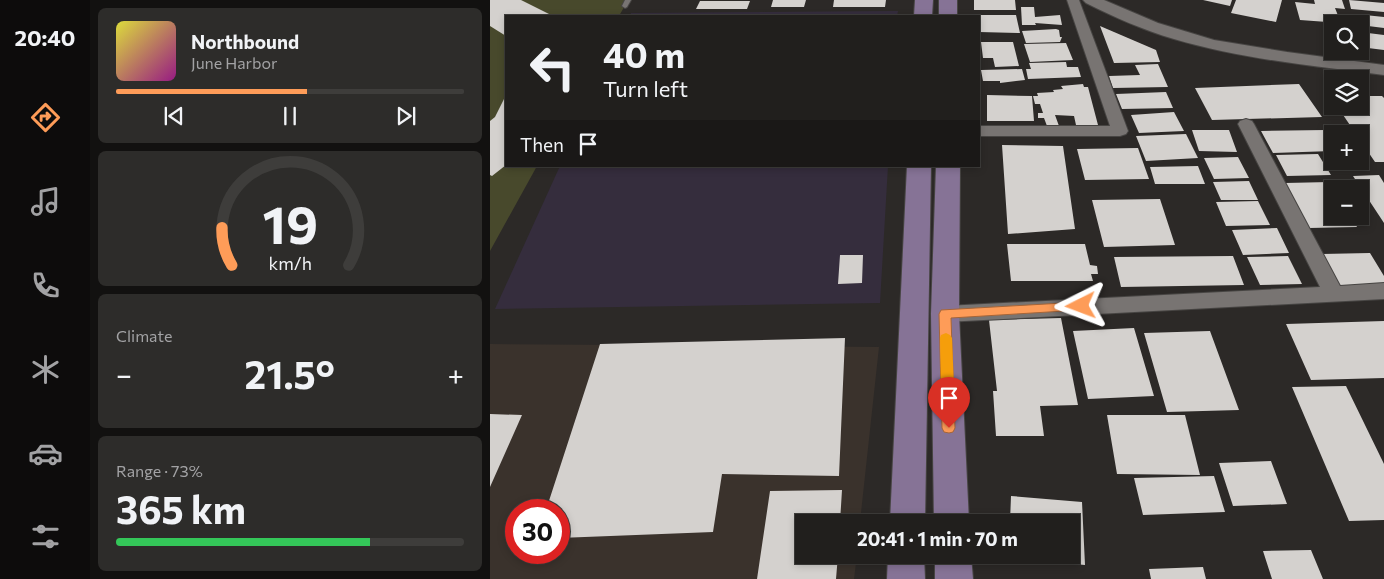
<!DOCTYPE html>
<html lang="en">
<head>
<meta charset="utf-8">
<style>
  :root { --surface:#211f1d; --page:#2d2c2a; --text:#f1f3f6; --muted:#a2a2a4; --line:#3e3d3b; --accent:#fe9c58 }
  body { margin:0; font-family:Commissioner,sans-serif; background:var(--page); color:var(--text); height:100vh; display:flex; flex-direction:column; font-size:19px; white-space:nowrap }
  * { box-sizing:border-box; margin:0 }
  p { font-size:16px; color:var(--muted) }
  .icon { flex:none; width:28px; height:28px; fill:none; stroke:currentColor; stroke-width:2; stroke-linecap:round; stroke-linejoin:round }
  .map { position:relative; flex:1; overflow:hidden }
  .details { display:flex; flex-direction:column; gap:8px; padding:8px; background:#121110; width:400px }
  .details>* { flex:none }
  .hud { position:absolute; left:15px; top:15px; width:475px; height:152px; border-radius:0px; box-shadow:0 2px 8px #0003,0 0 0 1px var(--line); background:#211f1d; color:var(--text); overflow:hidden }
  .controls { position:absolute; left:834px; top:15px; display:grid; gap:10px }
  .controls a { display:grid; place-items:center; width:45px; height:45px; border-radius:0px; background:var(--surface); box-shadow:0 2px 8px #0003,0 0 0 1px var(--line); font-size:25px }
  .speed { position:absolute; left:15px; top:499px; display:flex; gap:10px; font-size:25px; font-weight:700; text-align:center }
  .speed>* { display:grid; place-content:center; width:65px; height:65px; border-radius:50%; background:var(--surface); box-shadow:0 2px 8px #0003,0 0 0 1px var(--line); line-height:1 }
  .speed .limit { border:8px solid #d22; background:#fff; color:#111 }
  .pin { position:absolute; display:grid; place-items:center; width:42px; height:42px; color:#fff; margin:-51px -21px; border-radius:50% 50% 50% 0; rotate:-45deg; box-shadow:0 0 5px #0007 }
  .pin .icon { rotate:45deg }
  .me { position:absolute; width:55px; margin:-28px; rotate:267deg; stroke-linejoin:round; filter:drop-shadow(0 0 4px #0008) }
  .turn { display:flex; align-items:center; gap:18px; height:105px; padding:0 15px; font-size:22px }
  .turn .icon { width:65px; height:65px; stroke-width:2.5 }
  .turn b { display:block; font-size:35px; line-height:42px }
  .then { display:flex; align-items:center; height:48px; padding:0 15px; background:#0003; gap:10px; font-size:19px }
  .big { font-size:38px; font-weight:700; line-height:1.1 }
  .details .card { flex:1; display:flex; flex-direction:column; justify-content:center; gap:8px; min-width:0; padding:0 18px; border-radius:8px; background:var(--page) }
  .details .dial { align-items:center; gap:0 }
  .dial svg { height:130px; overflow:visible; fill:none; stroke:var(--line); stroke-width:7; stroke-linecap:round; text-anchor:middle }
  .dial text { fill:var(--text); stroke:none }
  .song { display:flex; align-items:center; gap:15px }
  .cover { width:60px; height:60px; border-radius:8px; background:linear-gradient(135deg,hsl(60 70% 55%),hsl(310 70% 35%)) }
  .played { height:5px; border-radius:2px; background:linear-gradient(90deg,var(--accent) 55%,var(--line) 55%) }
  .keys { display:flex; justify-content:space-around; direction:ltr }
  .heat { display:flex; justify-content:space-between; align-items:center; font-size:28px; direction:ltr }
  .charge { height:8px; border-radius:4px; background:linear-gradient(90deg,#34c759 73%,var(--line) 0) }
  .trip { position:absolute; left:305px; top:514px; width:285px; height:50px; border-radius:0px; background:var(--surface); box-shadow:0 2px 8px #0003,0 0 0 1px var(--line); font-weight:700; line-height:50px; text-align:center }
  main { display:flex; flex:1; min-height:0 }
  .menu { display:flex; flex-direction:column; width:90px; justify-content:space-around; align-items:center; background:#0d0c0c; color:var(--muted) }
  .menu .icon { width:35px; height:35px }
  .menu .current { color:var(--accent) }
  .menu b { font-size:22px; color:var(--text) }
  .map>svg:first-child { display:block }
</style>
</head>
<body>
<main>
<nav class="menu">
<b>20:40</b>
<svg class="icon current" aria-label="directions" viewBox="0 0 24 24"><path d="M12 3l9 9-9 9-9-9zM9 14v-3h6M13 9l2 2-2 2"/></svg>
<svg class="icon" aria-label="music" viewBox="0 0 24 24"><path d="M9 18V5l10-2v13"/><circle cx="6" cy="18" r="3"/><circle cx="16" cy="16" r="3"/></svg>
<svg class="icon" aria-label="phone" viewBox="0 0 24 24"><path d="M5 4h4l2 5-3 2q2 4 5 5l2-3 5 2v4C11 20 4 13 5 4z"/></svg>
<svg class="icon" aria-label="climate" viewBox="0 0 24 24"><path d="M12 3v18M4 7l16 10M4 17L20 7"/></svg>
<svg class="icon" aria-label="car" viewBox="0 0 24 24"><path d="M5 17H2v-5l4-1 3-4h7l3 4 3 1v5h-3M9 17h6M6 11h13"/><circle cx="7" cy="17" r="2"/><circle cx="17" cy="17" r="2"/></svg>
<svg class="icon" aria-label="filters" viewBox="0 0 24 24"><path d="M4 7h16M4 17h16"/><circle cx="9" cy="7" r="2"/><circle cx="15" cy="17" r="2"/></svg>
</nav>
<section class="details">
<div class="card">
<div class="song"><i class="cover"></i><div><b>Northbound</b><p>June Harbor</p></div></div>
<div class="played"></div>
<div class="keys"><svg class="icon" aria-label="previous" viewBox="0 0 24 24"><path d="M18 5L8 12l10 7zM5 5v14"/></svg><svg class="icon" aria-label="pause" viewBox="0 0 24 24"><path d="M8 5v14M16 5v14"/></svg><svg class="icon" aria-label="next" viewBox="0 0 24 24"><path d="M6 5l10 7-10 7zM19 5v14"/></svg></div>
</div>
<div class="card dial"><svg viewBox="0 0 100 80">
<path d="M14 69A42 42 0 1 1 86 69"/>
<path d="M14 69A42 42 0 0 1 8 46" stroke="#fe9c58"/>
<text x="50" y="56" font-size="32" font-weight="700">19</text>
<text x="50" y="72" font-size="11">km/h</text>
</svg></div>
<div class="card"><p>Climate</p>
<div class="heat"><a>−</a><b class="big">21.5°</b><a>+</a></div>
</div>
<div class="card"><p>Range · 73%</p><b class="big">365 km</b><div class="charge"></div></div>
</section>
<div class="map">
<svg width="894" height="579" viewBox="0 0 894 579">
  <rect width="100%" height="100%" fill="#2c2927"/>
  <path fill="#3a322c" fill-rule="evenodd" d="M0 344 389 347 370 522H314V555H367L364 579H0ZM26 510H69V552H26Z"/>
  <path fill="#352d3d" d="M408 11 407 16H140L141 13Z
    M70 166H398L390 303 5 309Z"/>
  <path fill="#48492c" d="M0 0H138L129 16H16V166H47L0 251Z"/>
  <path fill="#d4d1ce" d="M0 0H31L63 16H16V36L0 26Z
    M283 0H316L314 7H281Z
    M344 0H396L395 7H343Z
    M484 0H525L526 10H484Z
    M713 0H742L740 6Z
    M746 0H792L786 22 741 13Z
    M824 0H852L855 9 845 8 851 23 810 20 805 2 825 4Z
    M859 0 894 3V12L861 9Z
    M210 1H260L257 9H206Z
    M531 7H544L545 17 570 15 572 25 545 23 546 25H532Z
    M865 14 894 17V28L870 25 868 24Z
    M489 15H526L530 33 489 32Z
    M610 26 666 50 670 62 624 63Z
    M566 29 569 30 570 37H572L570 42 536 43 532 31Z
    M870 32 894 35V50L870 47Z
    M491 42H523L529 66 505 67 503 58H493Z
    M576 43 583 60 540 62 534 44Z
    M576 62 577 67H588L591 77 538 79 536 69H541L539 63Z
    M668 64 678 87 623 88 619 76 650 75 645 65Z
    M532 69 535 80 510 83V81H493L491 70Z
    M593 84 594 87H598L608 125H586L584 116 565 115 569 126H557L554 118H548V113H553L550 104H545L543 96H548L547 93 564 92 563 90 573 89 571 86Z
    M809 84 832 117 722 120 705 88Z
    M676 92 683 108 632 109 626 94Z
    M16 95V165L2 176 0 175V121L5 117Z
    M497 95 542 96 544 121H497Z
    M870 96H892L894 98V162H885L870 140V134H866L847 106H870Z
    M684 112 694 131 649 133 641 115Z
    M702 130H739L747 152 709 151Z
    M836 130 842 140V151L783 153 771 131Z
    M696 134 708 158 656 161 646 136Z
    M512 145 573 146 585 229 518 234Z
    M648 148 659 179 595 180 587 149Z
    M828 154 841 175 797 176 786 155Z
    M748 157 759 178 724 179 714 158Z
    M708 166 715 184H665L660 167Z
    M889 175 894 183V223L863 176Z
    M759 181 768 200H731L723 182Z
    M840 182 844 189 842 216H861L867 227 819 228 795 183Z
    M670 199 685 245 614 247 602 200Z
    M768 201 780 225 736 226 726 202Z
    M787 228 799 253 753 255 742 230Z
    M517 244H595L600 265 607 266 608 274H601L603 281H521Z
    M880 253 894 276V289L852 290 832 254Z
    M350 255H373L372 283 348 284Z
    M743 256 754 285 631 287 624 257Z
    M798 256 812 284 770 285 757 257Z
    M571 318 588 405 550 406 554 436H506L503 391H507L499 320Z
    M894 321V378L821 380 796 324Z
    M644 328 664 396 598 399 583 331Z
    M720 331 749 410 677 412 654 333Z
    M355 338 349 476 232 474 223 532 69 538V510H56L110 344Z
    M856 386 894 464V520L859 521 802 387Z
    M0 414 32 415 0 487Z
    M617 415H695L710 475 627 474Z
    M781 461 797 504 743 506 729 463Z
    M724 476 735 512 653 515 644 478Z
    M352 490 350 522H314V555H348L346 579H267L280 491Z
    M521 496 592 502 595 565 519 558 520 555H581V522H520Z
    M821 550 833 579H782L773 551Z
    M713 567 716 579H661L659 569Z"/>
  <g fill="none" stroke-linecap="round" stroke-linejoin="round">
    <g stroke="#474543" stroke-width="2">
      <path id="service" d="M135 0H141L137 7 135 8 132 6Z"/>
    </g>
    <g stroke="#474543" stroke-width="2">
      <path id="minor" d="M577 0H589L638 131 636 134 630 136H489V126H620Z
        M756 119 762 121 764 124 850 286 894 283V299L455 322 448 320 445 314 448 308 455 306 830 287 748 124 750 121Z"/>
    </g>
    <g stroke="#474543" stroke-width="2">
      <path id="tertiary" d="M593 0H614L668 23 724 40 797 52 894 65V75C824 66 752 59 684 39 653 30 624 17 596 3Z"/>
    </g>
    <g stroke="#474543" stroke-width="2">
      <path id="secondary" d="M425 0H443L442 16H424Z
        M449 0H467V16H449Z
        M417 166H441L435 522H400Z
        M446 166H470L469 314 479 522H444L441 314Z
        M398 555H434L435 579H397Z
        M445 555H481L483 579H445Z"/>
    </g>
    <use href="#service" fill="#787472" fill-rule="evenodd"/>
    <use href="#minor" fill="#787472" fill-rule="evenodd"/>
    <use href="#tertiary" fill="#787472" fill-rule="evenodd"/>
    <use href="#secondary" fill="#867396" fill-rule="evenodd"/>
  </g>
  <path fill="#fe9c58" stroke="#a56539" d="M591 302 596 306 591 310 461 318 465 428 463 432 459 433 454 432 452 428 449 314 451 310Z"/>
  <path fill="#f59e0b" d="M456 333 460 335 462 338 464 388 462 392 457 393 453 392 451 388 450 338 451 335Z"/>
</svg>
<div class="controls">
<a><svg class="icon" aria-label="search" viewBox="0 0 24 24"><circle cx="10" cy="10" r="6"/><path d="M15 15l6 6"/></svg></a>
<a><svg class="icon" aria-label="layers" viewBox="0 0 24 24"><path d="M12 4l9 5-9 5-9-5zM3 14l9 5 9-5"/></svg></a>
<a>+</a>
<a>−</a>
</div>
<div class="speed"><div class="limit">30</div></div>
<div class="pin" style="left:459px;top:428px;background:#d93025"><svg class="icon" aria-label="arrive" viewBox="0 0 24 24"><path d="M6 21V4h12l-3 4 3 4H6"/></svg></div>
<svg class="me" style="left:591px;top:306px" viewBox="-20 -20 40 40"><path d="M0-17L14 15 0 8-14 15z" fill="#fe9c58" stroke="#fff" stroke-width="4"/></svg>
<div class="trip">20:41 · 1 min · 70 m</div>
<div class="hud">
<div class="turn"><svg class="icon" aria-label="left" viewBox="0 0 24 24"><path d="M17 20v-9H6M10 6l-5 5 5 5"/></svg><div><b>40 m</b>Turn left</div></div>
<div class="then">Then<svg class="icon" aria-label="arrive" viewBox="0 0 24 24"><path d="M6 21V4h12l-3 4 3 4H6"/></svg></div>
</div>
</div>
</main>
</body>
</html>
